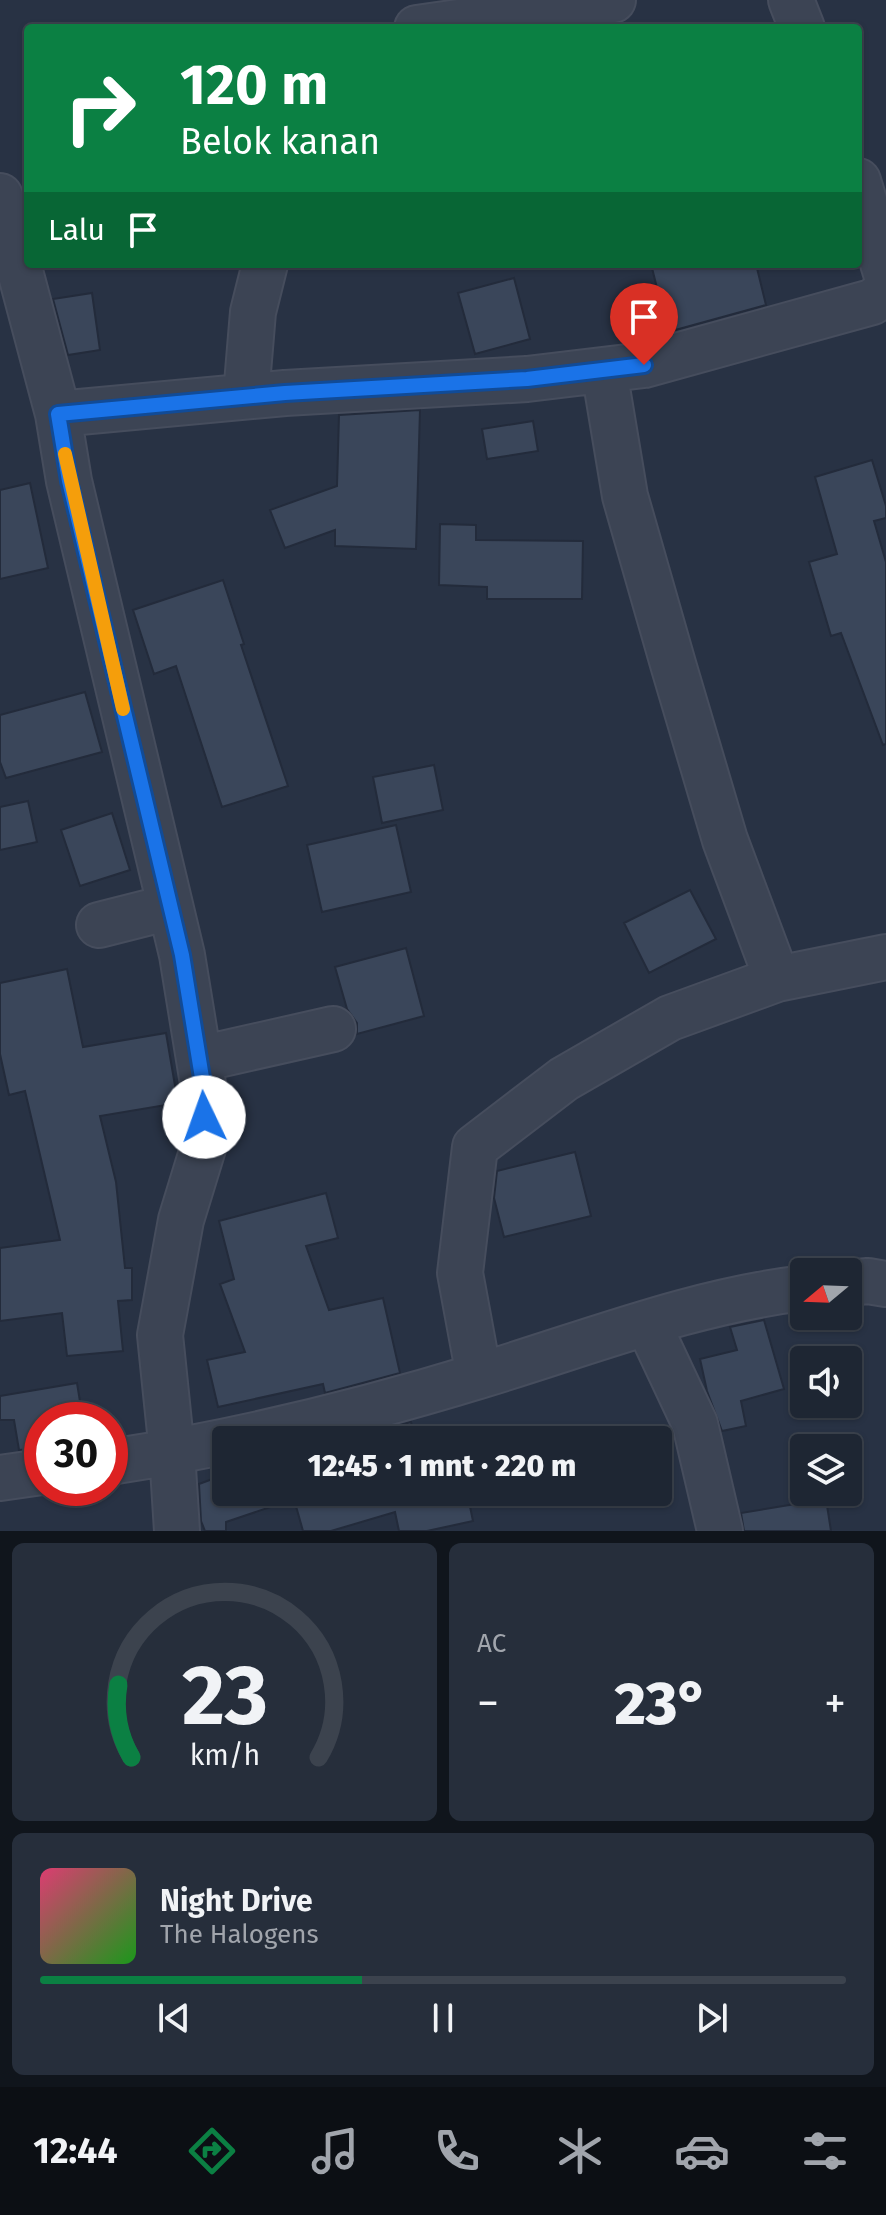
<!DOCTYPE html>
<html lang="id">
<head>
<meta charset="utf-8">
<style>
  :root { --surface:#1e2633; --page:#262e3b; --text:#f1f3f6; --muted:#a1a5ac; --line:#3c434e; --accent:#0b8043 }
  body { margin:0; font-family:"Fira Sans",sans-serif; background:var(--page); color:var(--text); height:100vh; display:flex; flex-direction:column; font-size:30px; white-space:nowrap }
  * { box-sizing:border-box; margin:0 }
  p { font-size:26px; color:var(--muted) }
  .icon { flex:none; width:44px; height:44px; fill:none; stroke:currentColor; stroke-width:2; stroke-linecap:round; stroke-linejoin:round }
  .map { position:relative; height:1531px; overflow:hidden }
  .sheet { display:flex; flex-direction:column; gap:12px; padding:12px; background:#10151c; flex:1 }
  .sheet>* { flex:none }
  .banner { position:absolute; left:24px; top:24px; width:838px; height:244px; border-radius:8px; box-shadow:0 2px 6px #0004,0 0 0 2px var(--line); background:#0b8043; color:#fff; overflow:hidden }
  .needle { width:52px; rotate:251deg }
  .fabs { position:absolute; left:790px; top:1258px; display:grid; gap:16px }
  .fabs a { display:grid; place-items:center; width:72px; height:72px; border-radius:8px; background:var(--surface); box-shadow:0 2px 6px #0004,0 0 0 2px var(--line); font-size:40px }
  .speed { position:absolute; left:24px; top:1402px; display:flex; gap:16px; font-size:40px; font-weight:700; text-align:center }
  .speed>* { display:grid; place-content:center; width:104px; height:104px; border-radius:50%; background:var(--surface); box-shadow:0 2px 6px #0004,0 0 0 2px var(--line); line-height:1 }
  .speed .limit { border:12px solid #d22; background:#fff; color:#111 }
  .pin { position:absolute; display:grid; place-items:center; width:68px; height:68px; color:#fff; margin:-82px -34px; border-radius:50% 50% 50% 0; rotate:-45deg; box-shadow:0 0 8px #0007 }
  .pin .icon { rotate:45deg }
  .me { position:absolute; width:88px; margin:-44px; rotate:357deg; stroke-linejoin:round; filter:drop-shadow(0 0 6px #0008) }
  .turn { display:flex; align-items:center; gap:28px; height:168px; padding:0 24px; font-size:36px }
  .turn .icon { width:104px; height:104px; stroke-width:2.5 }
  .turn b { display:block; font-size:56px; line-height:68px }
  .then { display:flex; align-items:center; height:76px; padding:0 24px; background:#0003; gap:16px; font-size:30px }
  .big { font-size:60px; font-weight:800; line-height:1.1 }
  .sheet .card { flex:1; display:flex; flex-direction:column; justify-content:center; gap:12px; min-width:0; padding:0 28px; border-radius:12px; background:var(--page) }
  .sheet .dial { align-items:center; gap:0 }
  .dial svg { height:208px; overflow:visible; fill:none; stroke:var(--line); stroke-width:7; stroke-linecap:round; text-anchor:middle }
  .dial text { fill:var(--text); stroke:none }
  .song { display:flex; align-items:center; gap:24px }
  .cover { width:96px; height:96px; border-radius:12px; background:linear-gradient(135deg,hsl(340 70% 55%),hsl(120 70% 35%)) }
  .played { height:8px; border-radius:4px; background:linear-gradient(90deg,var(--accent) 40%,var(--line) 40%) }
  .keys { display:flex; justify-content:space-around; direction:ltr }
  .heat { display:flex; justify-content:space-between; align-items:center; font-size:44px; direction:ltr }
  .sheet .tiles { flex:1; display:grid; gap:12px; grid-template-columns:1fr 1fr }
  .card:last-child { grid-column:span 2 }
  .trip { position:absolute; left:212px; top:1426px; width:460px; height:80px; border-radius:8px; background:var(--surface); box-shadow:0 2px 6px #0004,0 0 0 2px var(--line); font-weight:800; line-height:80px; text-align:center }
  .tab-bar { display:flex; height:128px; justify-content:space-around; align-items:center; background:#0c0f14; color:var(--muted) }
  .tab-bar .icon { width:56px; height:56px }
  .tab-bar .current { color:var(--accent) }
  .tab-bar b { font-size:36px; color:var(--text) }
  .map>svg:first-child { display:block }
</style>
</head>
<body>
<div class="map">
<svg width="886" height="1531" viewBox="0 0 886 1531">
  <rect width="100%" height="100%" fill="#283244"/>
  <path fill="#3a465a" stroke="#232b3b" stroke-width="2" d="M651 264H756L766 305 668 332Z
    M514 278 530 339 475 354 458 293Z
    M92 293 100 350 68 355 53 299Z
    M420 410 416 549 335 546V530L285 548 270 510 337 486 339 415Z
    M533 421 538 451 487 459 482 429Z
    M872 460 886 506V518L874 521 886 562V744L883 745 841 633 831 636 809 562 837 554 815 477Z
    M30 483 48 568 0 579V490Z
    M440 524 476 525V540L583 541 582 599H487V587L439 585Z
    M223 580 244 644 241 645 288 786 222 807 176 666 154 674 133 610Z
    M85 692 102 752 6 778 0 762V715Z
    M434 765 443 810 382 823 373 777Z
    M28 801 37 842 0 850V807Z
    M112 813 130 870 80 886 61 830Z
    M396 825 411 892 322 912 307 845Z
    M690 890 716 939 649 973 624 923Z
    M406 948 424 1016 357 1034V1023L347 1009 335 967Z
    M67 969 83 1047 166 1033 178 1103 100 1116 116 1182 125 1268H132V1300L118 1301 123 1351 67 1356 62 1313 0 1321V1248L60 1240 25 1091 9 1095 0 1054V983Z
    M575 1152 591 1216 504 1237 494 1198 497 1171Z
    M326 1193 338 1238 306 1246 329 1310 383 1298 400 1373 325 1393 323 1384 218 1407 207 1360 245 1352 220 1284 234 1279 219 1221Z
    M764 1320 784 1389 741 1401 746 1426 722 1431 707 1391 700 1359 737 1350 730 1327Z
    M77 1383 83 1420H42V1448L19 1450 14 1420H0V1396Z
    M411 1422 415 1440H342L397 1426Z
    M226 1474V1492H467L473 1521 427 1531H399L395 1512 331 1531H303L294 1499 226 1522V1531H205L201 1521 199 1484Z
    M826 1499 831 1531H744L741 1513Z"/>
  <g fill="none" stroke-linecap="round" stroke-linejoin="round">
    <g stroke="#464d5d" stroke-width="48">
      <path id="minor" d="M791 0 802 28
        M417 28 613 0
        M858 181 886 273
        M0 196 58 414 69 481 182 955 204 1090V1145L181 1220 160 1335 172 1452 177 1531
        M604 370 625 496 673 664 725 840 777 979 886 957
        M246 396 253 312 265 264
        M58 414 285 393 527 379 644 365 872 302 886 292
        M99 925 170 907
        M200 1059 333 1029
        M848 1283 868 1281 886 1284
        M648 1324 695 1424 720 1531
        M479 1376 460 1273 475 1147 564 1079 670 1018 777 979
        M110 1462C235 1443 361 1412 482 1375 588 1343 694 1301 804 1288
        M0 1478 42 1472"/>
    </g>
    <use href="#minor" stroke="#3c4454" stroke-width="44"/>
  </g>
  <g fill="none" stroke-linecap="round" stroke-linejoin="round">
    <g stroke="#114b97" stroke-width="20">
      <path id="route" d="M204 1117V1090L182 955 69 481 58 414 285 393 527 379 644 365"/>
    </g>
    <use href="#route" stroke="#1a73e8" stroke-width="14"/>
    <path stroke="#f59e0b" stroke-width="14" d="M65 454 123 709"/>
  </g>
</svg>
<div class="fabs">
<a><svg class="needle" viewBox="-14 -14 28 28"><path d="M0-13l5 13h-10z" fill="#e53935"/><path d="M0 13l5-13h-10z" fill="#a1a5ac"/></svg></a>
<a><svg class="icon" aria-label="sound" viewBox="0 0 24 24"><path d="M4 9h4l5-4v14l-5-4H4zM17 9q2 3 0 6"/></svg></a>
<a><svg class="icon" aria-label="layers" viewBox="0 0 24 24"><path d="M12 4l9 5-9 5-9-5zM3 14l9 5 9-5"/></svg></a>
</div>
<div class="speed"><div class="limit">30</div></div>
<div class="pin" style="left:644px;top:365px;background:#d93025"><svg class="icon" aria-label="arrive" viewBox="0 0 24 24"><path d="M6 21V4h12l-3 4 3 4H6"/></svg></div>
<svg class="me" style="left:204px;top:1117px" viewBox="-20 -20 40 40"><circle r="19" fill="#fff"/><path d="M0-13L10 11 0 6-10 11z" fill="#1a73e8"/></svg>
<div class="trip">12:45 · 1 mnt · 220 m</div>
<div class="banner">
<div class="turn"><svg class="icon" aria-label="right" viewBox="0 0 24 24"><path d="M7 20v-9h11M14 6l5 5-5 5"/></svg><div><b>120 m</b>Belok kanan</div></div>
<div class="then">Lalu<svg class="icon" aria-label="arrive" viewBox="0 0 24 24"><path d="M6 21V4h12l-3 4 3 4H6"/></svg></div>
</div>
</div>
<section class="sheet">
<div class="tiles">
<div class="card dial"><svg viewBox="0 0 100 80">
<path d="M14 69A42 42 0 1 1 86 69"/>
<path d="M14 69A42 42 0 0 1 9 41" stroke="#0b8043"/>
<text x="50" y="56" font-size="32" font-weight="700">23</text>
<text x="50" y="72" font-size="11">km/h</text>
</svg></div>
<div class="card"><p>AC</p>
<div class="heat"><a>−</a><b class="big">23°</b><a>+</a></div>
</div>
<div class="card">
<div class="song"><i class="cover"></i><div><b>Night Drive</b><p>The Halogens</p></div></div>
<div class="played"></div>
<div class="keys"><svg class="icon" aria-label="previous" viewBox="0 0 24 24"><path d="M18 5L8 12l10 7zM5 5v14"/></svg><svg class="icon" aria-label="pause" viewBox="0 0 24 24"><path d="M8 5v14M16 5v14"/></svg><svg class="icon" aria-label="next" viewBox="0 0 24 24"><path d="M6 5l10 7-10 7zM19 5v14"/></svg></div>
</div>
</div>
</section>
<nav class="tab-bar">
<b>12:44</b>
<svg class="icon current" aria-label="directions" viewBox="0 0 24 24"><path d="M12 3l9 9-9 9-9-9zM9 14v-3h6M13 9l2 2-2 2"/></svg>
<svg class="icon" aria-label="music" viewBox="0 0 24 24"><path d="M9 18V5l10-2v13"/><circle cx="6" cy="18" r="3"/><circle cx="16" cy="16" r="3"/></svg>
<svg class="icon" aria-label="phone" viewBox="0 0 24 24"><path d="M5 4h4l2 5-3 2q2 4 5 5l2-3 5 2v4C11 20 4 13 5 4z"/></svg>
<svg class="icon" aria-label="climate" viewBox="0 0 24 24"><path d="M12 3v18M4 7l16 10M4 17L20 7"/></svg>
<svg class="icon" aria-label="car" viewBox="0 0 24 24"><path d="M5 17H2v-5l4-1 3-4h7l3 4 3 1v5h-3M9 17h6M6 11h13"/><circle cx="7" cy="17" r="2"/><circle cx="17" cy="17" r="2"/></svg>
<svg class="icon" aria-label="filters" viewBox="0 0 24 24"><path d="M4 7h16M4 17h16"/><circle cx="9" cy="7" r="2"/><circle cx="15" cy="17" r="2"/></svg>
</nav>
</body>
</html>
